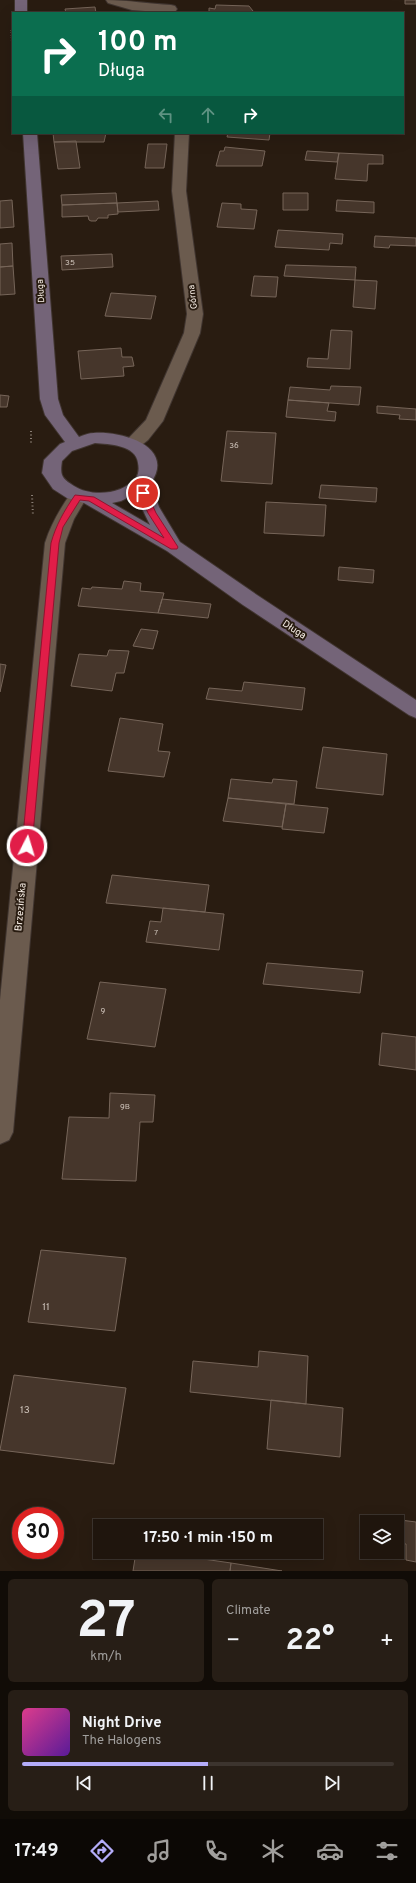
<!DOCTYPE html>
<html lang="en">
<head>
<meta charset="utf-8">
<style>
  :root { --surface:#1f150d; --page:#271e16; --text:#f1f3f6; --muted:#a19f9d; --line:#3c342e; --accent:#b4acf9 }
  body { margin:0; font-family:Overpass,sans-serif; background:var(--page); color:var(--text); height:100vh; display:flex; flex-direction:column; font-size:15px; white-space:nowrap }
  * { box-sizing:border-box; margin:0 }
  p { font-size:13px; color:var(--muted) }
  .icon { flex:none; width:22px; height:22px; fill:none; stroke:currentColor; stroke-width:2; stroke-linecap:round; stroke-linejoin:round }
  .map { position:relative; height:1571px; overflow:hidden }
  .details { display:flex; flex-direction:column; gap:8px; padding:8px; background:#110c07; flex:1 }
  .details>* { flex:none }
  .banner { position:absolute; left:12px; top:12px; width:392px; height:122px; border-radius:0px; box-shadow:0 4px 16px #0002,0 0 0 1px var(--line); background:#0b6e4f; color:#fff; overflow:hidden }
  .fabs { position:absolute; left:360px; top:1515px; display:grid; gap:8px }
  .fabs a { display:grid; place-items:center; width:44px; height:44px; border-radius:0px; background:var(--surface); box-shadow:0 4px 16px #0002,0 0 0 1px var(--line); font-size:20px }
  .speed { position:absolute; left:12px; top:1507px; display:flex; gap:8px; font-size:20px; font-weight:700; text-align:center }
  .speed>* { display:grid; place-content:center; width:52px; height:52px; border-radius:50%; background:var(--surface); box-shadow:0 4px 16px #0002,0 0 0 1px var(--line); line-height:1 }
  .speed .limit { border:6px solid #d22; background:#fff; color:#111 }
  .pin { position:absolute; display:grid; place-items:center; width:34px; height:34px; color:#fff; margin:-17px; border:2px solid #fff; border-radius:50%; box-shadow:0 1px 4px #0007 }
  .me { position:absolute; width:44px; margin:-22px; rotate:5deg; stroke-linejoin:round; filter:drop-shadow(0 0 3px #0008) }
  .turn { display:flex; align-items:center; gap:14px; height:84px; padding:0 20px; font-size:18px }
  .turn .icon { width:52px; height:52px; stroke-width:2.5 }
  .turn b { display:block; font-size:28px; line-height:34px }
  .lanes { display:flex; align-items:center; height:38px; padding:0 20px; background:#0003; justify-content:center; gap:20px; direction:ltr }
  .lanes .off { opacity:.35 }
  .big { font-size:30px; font-weight:700; line-height:1.1 }
  .details .widget { flex:1; display:flex; flex-direction:column; justify-content:center; gap:6px; min-width:0; padding:0 14px; border-radius:6px; background:var(--page) }
  .details .dial { align-items:center; gap:0 }
  .dial b { font-size:52px; line-height:1 }
  .song { display:flex; align-items:center; gap:12px }
  .cover { width:48px; height:48px; border-radius:6px; background:linear-gradient(135deg,hsl(330 70% 55%),hsl(270 70% 35%)) }
  .played { height:4px; border-radius:2px; background:linear-gradient(90deg,var(--accent) 50%,var(--line) 50%) }
  .keys { display:flex; justify-content:space-around; direction:ltr }
  .heat { display:flex; justify-content:space-between; align-items:center; font-size:22px; direction:ltr }
  .details .tiles { flex:1; display:grid; gap:8px; grid-template-columns:1fr 1fr }
  .widget:last-child { grid-column:span 2 }
  .trip { position:absolute; left:93px; top:1519px; width:230px; height:40px; border-radius:0px; background:var(--surface); box-shadow:0 4px 16px #0002,0 0 0 1px var(--line); font-weight:700; line-height:40px; text-align:center }
  .tab-bar { display:flex; height:64px; justify-content:space-around; align-items:center; background:#0c0805; color:var(--muted) }
  .tab-bar .icon { width:28px; height:28px }
  .tab-bar .on { color:var(--accent) }
  .tab-bar b { font-size:18px; color:var(--text) }
  .map>svg:first-child { display:block }
</style>
</head>
<body>
<div class="map">
<svg width="416" height="1571" viewBox="0 0 416 1571">
  <rect width="100%" height="100%" fill="#291c11"/>
  <path fill="#46362b" stroke="#766559" d="M405 0H416V4H405Z
    M216 5 249 6 253 11 250 13 209 12V8L215 9Z
    M95 7 96 13H66L65 9Z
    M53 133H106L104 142H54Z
    M228 133H270L269 140 227 137Z
    M76 141 80 168 58 169 54 142Z
    M148 144H167L164 168H145Z
    M225 147 265 151 262 166H216L220 151H224Z
    M307 151 339 153 337 162 305 160Z
    M339 153 383 155V164H368L367 181 335 179Z
    M116 193 117 203 62 205 61 195Z
    M283 193H308V210H283Z
    M12 200 14 227 0 228V201Z
    M337 200 374 202V213L336 211Z
    M158 201 159 210 118 212 117 203Z
    M117 203 118 214 108 215V218H98L96 221H91L89 220 88 216 62 217V205Z
    M222 203 241 204V209L257 210 254 229 217 227Z
    M278 230 343 234 342 244 330 243 329 250 275 247Z
    M375 236 416 238V246L390 245 389 248 374 247Z
    M12 243 13 266 0 267V244Z
    M112 254 113 267 62 270 61 256Z
    M286 265 356 267 355 280 284 276Z
    M13 266 15 294 0 295V267Z
    M254 276 278 277 276 297 251 296Z
    M355 280 377 281 375 309 353 307Z
    M111 293 156 296 151 319 105 316Z
    M331 330 352 331 350 369 307 367 308 358 328 359Z
    M121 348 122 357H132L134 366 123 367 124 376 81 379 78 351Z
    M331 386 361 387 359 405 288 400 290 387 330 390Z
    M0 395 9 396 7 407H0Z
    M288 400 329 403 327 411 336 412 335 421 286 417Z
    M377 406 416 409V420L399 419 400 415 377 413Z
    M227 431 276 433 272 484 221 481Z
    M321 485 377 488 376 502 319 498Z
    M266 502 326 505 324 536 264 533Z
    M339 567 374 570 373 583 338 580Z
    M124 581 141 583 140 591 164 593 158 613 78 606 82 588 91 589 92 587 122 589Z
    M162 599 211 604 208 618 158 613Z
    M141 629 158 631 153 649 133 646Z
    M109 650 129 651 124 673H116L112 691 71 686 79 654 107 656Z
    M0 664 6 665 0 692Z
    M244 682 305 688 302 710 206 699 209 688 242 691Z
    M120 718 163 724 158 751 170 752 164 777 108 771Z
    M323 747 387 754 383 795 316 788Z
    M231 779 272 783 273 779 297 781 294 804 228 798Z
    M228 798 286 804 282 827 223 821Z
    M286 804 328 808 324 833 282 829Z
    M112 875 209 885 205 912 106 903Z
    M163 908 224 914 219 950 146 942 150 921 161 922Z
    M267 963 363 971 360 993 263 984Z
    M100 982 166 989 155 1047 87 1039Z
    M382 1033 416 1037V1070L379 1065Z
    M110 1093 155 1095 153 1122H140L136 1181 62 1179 69 1117 109 1118Z
    M41 1250 126 1258 115 1331 28 1322Z
    M259 1351 308 1356 306 1404 190 1392 193 1361 258 1367Z
    M14 1375 126 1388 114 1464 0 1450Z
    M271 1400 343 1408 340 1457 267 1449Z
    M369 1516 416 1522V1562L406 1560V1544L397 1543V1522H369Z
    M136 1552H155L231 1563 230 1571H133Z
    M231 1563 282 1571H230Z"/>
  <g fill="none" stroke-linecap="round" stroke-linejoin="round">
    <g stroke="#403530" stroke-width="2">
      <path id="street" d="M106 0C128 0 149 4 171 5L175 6 177 9 175 12 171 13 132 10 108 3Z
        M175 133H189L186 191 203 314 200 333 163 421 148 440 138 448 132 449 126 448 123 444 146 420 184 333 187 314 172 191Z
        M78 491 85 493 87 497 74 519 65 543 13 1132 9 1140 0 1144V1000L45 543C51 524 60 509 71 493Z"/>
    </g>
    <g stroke="#403530" stroke-width="2">
      <path id="secondary" d="M15 0H27V13H15Z
        M23 133H37L58 399 63 415 79 437C84 435 89 433 94 433 121 431 176 446 151 483L159 507 180 542 257 595 416 700V718L409 715 243 605 167 551 84 503 67 498 53 489 42 473 44 460 60 444 65 442 45 415 40 399ZM95 443C109 444 136 445 138 463 139 468 139 473 136 478 122 495 91 497 74 486 61 478 60 475 62 461L72 451ZM135 494 150 525 112 503 121 501Z"/>
    </g>
    <path stroke="#897e75" stroke-width="1.5" stroke-dasharray="0.5 2" stroke-linecap="butt" d="M11 30 13 64"/>
    <path stroke="#897e75" stroke-width="2" stroke-dasharray="1 2.5" stroke-linecap="butt" d="M31 431V444
      M32 495 33 516"/>
    <use href="#street" fill="#6b5b4e" fill-rule="evenodd"/>
    <use href="#secondary" fill="#746478" fill-rule="evenodd"/>
  </g>
  <path fill="#e11d48" stroke="#92132f" d="M143 490 147 493 156 513 178 547 177 549H171L89 501 80 500 63 527 59 543 32 846 30 848H23L22 846 51 543C56 525 64 511 75 495L94 497 164 538 148 513 139 493Z"/>
  <g text-anchor="middle" dominant-baseline="central" stroke-width="4" stroke-linejoin="round" paint-order="stroke">
    <g font-size="8" fill="#cec3ba">
      <text x="70" y="263">35</text>
      <text x="234" y="446">36</text>
      <text x="156" y="933">7</text>
      <text x="103" y="1011">9</text>
      <text x="125" y="1107">9B</text>
    </g>
    <g font-size="9" fill="#fbf2ea" stroke="#291c11">
      <text transform="translate(41 291) rotate(-94)">Długa</text>
      <text transform="translate(193 297) rotate(-97)">Górna</text>
    </g>
    <g font-size="10" fill="#fbf2ea" stroke="#291c11">
      <text transform="translate(294 630) rotate(33)">Długa</text>
      <text transform="translate(21 907) rotate(-85)">Brzezińska</text>
    </g>
    <g font-size="10" fill="#cec3ba">
      <text x="46" y="1307">11</text>
      <text x="25" y="1410">13</text>
    </g>
  </g>
</svg>
<div class="fabs">
<a><svg class="icon" aria-label="layers" viewBox="0 0 24 24"><path d="M12 4l9 5-9 5-9-5zM3 14l9 5 9-5"/></svg></a>
</div>
<div class="speed"><div class="limit">30</div></div>
<div class="pin" style="left:143px;top:493px;background:#d93025"><svg class="icon" aria-label="arrive" viewBox="0 0 24 24"><path d="M6 21V4h12l-3 4 3 4H6"/></svg></div>
<svg class="me" style="left:27px;top:846px" viewBox="-20 -20 40 40"><circle r="17" fill="#e11d48" stroke="#fff" stroke-width="3"/><path d="M0-11L8 9 0 5-8 9z" fill="#fff"/></svg>
<div class="trip">17:50 · 1 min · 150 m</div>
<div class="banner">
<div class="turn"><svg class="icon" aria-label="right" viewBox="0 0 24 24"><path d="M7 20v-9h11M14 6l5 5-5 5"/></svg><div><b>100 m</b>Długa</div></div>
<div class="lanes"><svg class="icon off" aria-label="left" viewBox="0 0 24 24"><path d="M17 20v-9H6M10 6l-5 5 5 5"/></svg><svg class="icon off" aria-label="ahead" viewBox="0 0 24 24"><path d="M12 20V5M6 11l6-6 6 6"/></svg><svg class="icon" aria-label="right" viewBox="0 0 24 24"><path d="M7 20v-9h11M14 6l5 5-5 5"/></svg></div>
</div>
</div>
<section class="details">
<div class="tiles">
<div class="widget dial"><b>27</b><p>km/h</p></div>
<div class="widget"><p>Climate</p>
<div class="heat"><a>−</a><b class="big">22°</b><a>+</a></div>
</div>
<div class="widget">
<div class="song"><i class="cover"></i><div><b>Night Drive</b><p>The Halogens</p></div></div>
<div class="played"></div>
<div class="keys"><svg class="icon" aria-label="previous" viewBox="0 0 24 24"><path d="M18 5L8 12l10 7zM5 5v14"/></svg><svg class="icon" aria-label="pause" viewBox="0 0 24 24"><path d="M8 5v14M16 5v14"/></svg><svg class="icon" aria-label="next" viewBox="0 0 24 24"><path d="M6 5l10 7-10 7zM19 5v14"/></svg></div>
</div>
</div>
</section>
<nav class="tab-bar">
<b>17:49</b>
<svg class="icon on" aria-label="directions" viewBox="0 0 24 24"><path d="M12 3l9 9-9 9-9-9zM9 14v-3h6M13 9l2 2-2 2"/></svg>
<svg class="icon" aria-label="music" viewBox="0 0 24 24"><path d="M9 18V5l10-2v13"/><circle cx="6" cy="18" r="3"/><circle cx="16" cy="16" r="3"/></svg>
<svg class="icon" aria-label="phone" viewBox="0 0 24 24"><path d="M5 4h4l2 5-3 2q2 4 5 5l2-3 5 2v4C11 20 4 13 5 4z"/></svg>
<svg class="icon" aria-label="climate" viewBox="0 0 24 24"><path d="M12 3v18M4 7l16 10M4 17L20 7"/></svg>
<svg class="icon" aria-label="car" viewBox="0 0 24 24"><path d="M5 17H2v-5l4-1 3-4h7l3 4 3 1v5h-3M9 17h6M6 11h13"/><circle cx="7" cy="17" r="2"/><circle cx="17" cy="17" r="2"/></svg>
<svg class="icon" aria-label="filters" viewBox="0 0 24 24"><path d="M4 7h16M4 17h16"/><circle cx="9" cy="7" r="2"/><circle cx="15" cy="17" r="2"/></svg>
</nav>
</body>
</html>
